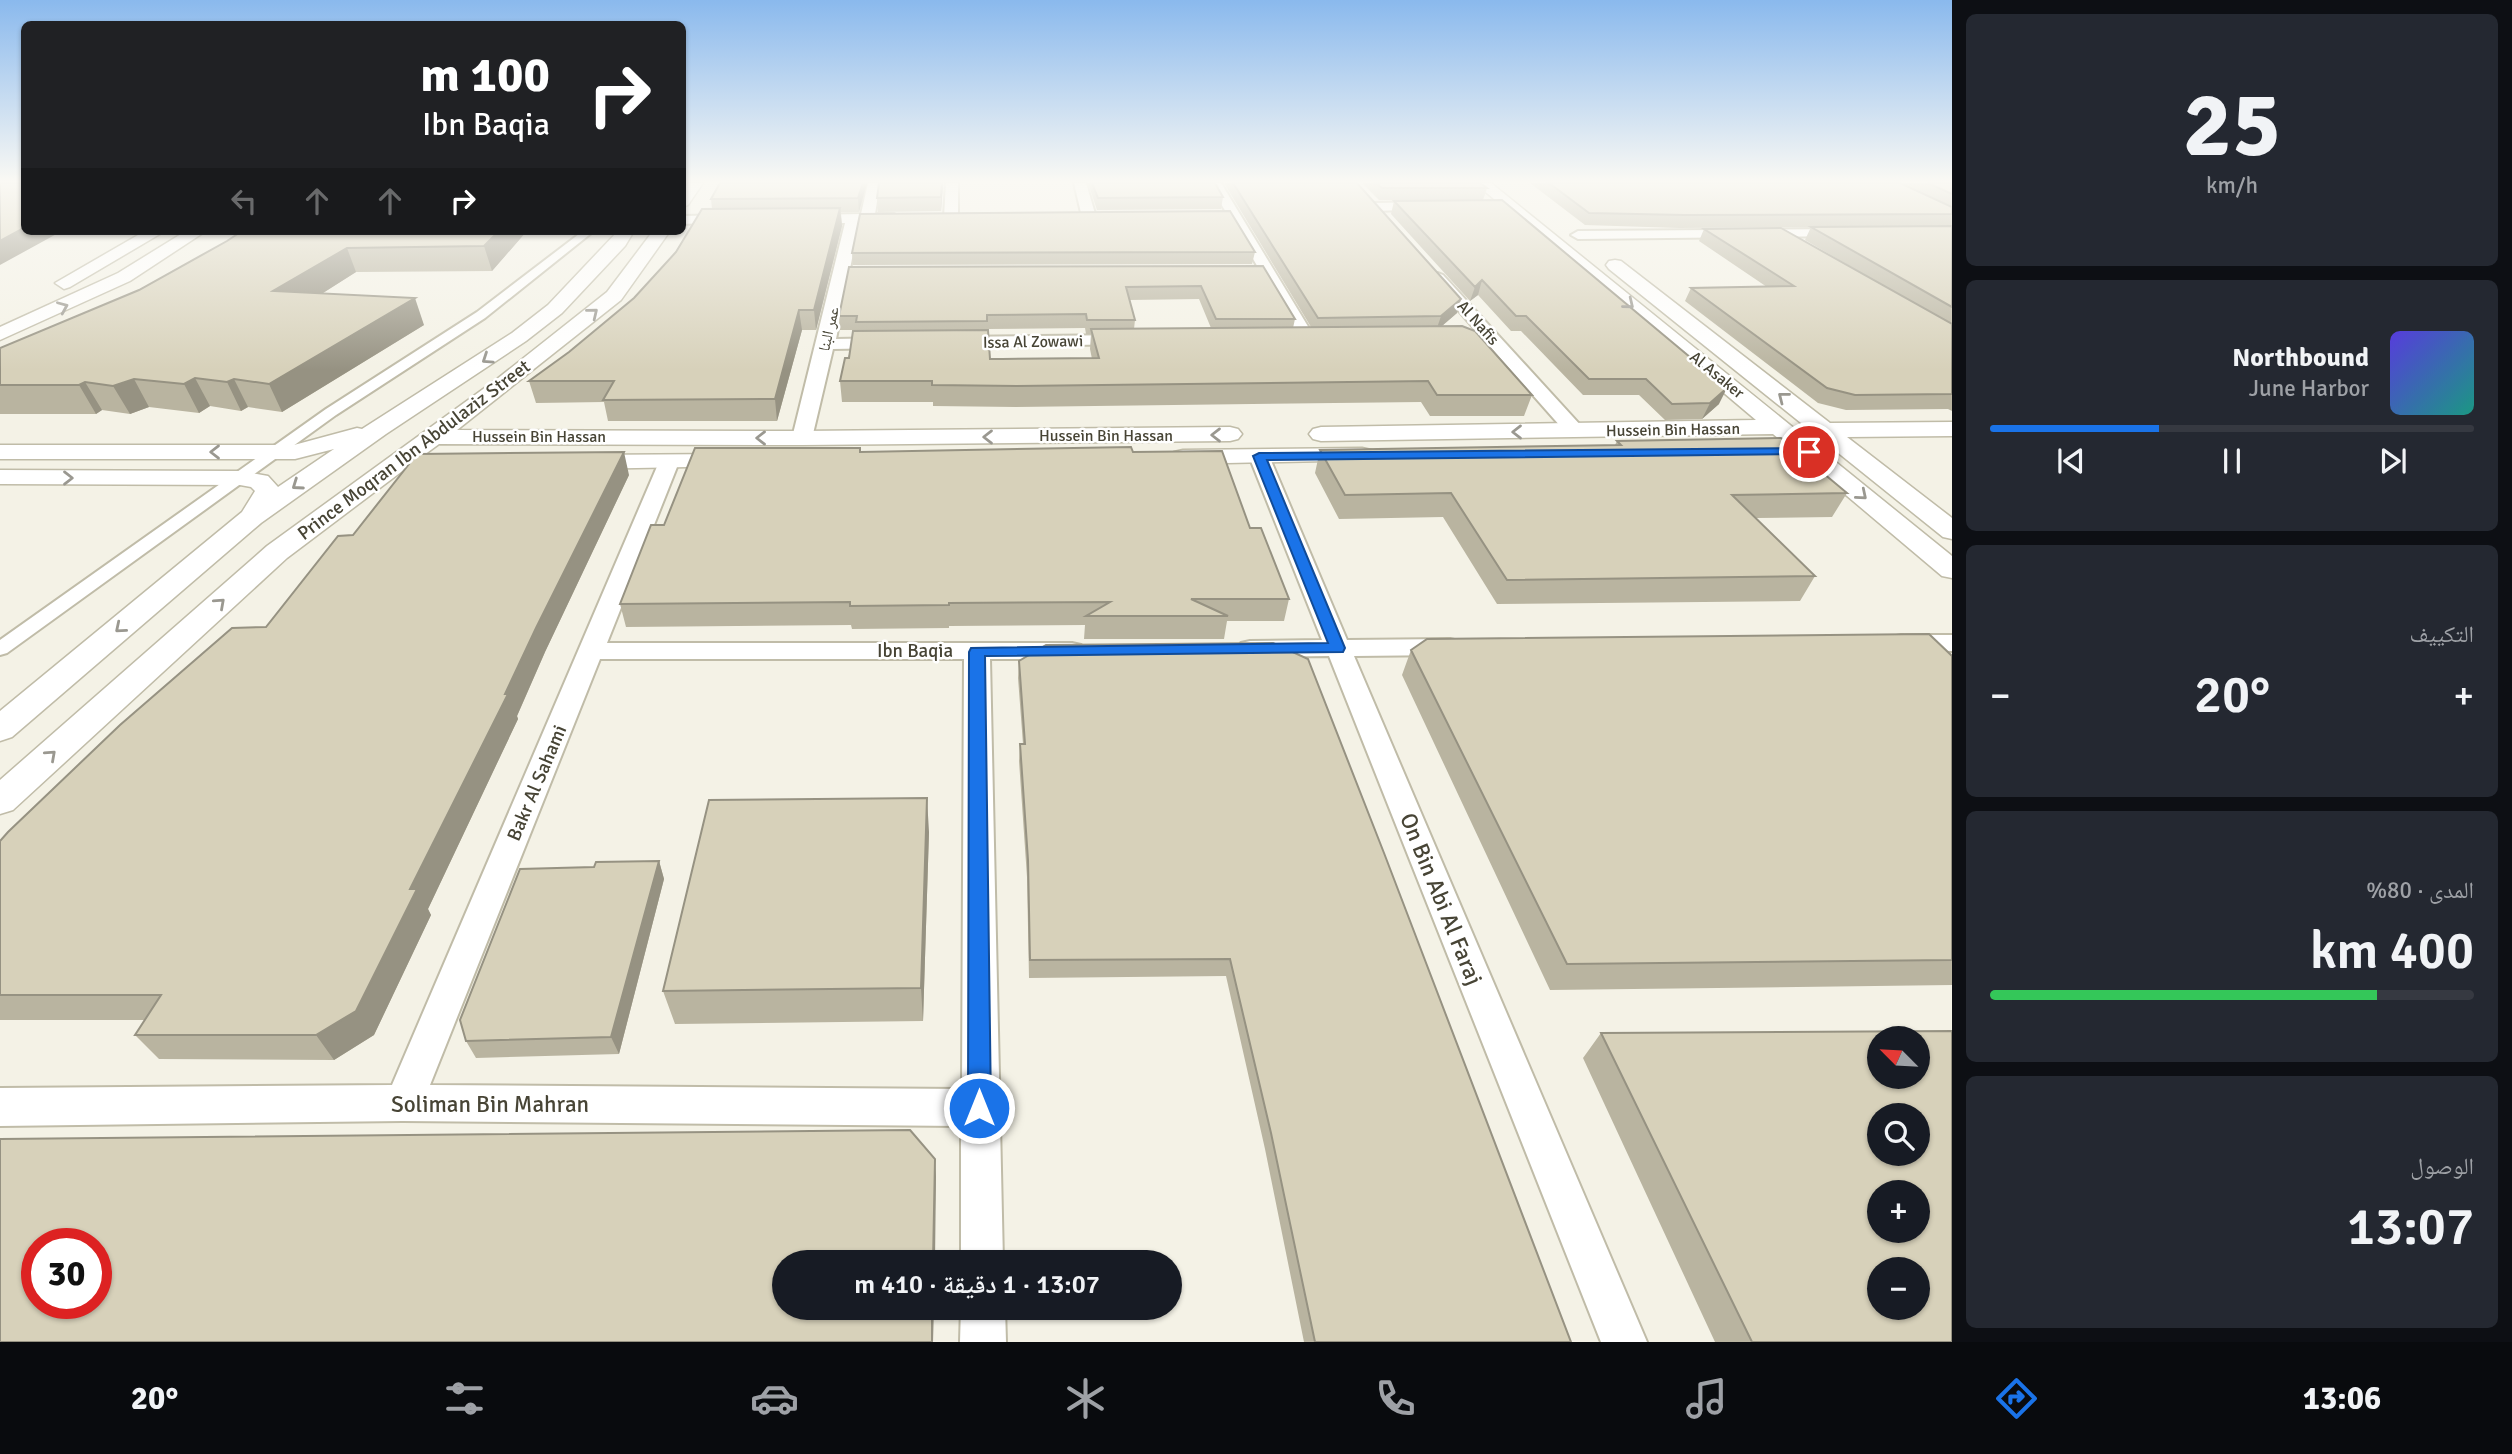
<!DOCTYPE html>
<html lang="ar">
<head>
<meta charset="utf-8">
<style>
  :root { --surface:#171b24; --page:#242831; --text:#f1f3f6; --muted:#9ea1a6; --line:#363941; --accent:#1a73e8 }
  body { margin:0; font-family:Signika,"Noto Naskh Arabic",sans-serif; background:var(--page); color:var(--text); direction:rtl; height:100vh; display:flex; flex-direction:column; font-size:26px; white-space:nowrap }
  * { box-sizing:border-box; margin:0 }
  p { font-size:23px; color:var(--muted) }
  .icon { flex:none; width:38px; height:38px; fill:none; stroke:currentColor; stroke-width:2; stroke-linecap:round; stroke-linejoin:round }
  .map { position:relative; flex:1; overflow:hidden; direction:ltr }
  .drawer { display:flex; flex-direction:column; gap:14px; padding:14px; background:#0d0f14; width:560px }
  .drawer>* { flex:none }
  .banner { position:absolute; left:21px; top:21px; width:665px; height:214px; border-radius:10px; box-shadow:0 2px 5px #0004; direction:rtl; background:#202124; color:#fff; overflow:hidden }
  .needle { width:46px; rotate:294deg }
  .controls { position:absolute; left:1867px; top:1026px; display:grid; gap:14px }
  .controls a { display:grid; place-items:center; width:63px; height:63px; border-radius:50%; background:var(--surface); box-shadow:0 2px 5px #0004; font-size:35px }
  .speed { position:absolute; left:21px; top:1228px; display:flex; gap:14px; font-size:35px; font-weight:700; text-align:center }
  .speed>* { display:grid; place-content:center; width:91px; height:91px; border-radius:50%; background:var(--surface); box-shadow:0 2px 5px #0004; line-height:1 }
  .speed .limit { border:10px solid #d22; background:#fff; color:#111 }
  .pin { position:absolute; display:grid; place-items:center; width:60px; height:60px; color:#fff; margin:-30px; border:4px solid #fff; border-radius:50%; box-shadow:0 2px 7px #0007 }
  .me { position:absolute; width:77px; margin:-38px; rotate:0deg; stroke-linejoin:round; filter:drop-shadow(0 0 5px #0008) }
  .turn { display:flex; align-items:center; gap:24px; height:147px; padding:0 21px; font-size:32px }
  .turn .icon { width:91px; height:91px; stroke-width:2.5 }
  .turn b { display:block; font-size:49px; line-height:60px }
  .lanes { display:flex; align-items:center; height:66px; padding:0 21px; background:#0003; justify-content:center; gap:35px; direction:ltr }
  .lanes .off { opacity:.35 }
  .big { font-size:52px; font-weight:600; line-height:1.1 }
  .drawer .tile { flex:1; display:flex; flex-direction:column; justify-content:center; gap:10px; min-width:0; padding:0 24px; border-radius:10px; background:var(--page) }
  .drawer .dial { align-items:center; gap:0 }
  .dial b { font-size:91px; line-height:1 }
  .song { display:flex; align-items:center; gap:21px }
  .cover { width:84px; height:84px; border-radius:10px; background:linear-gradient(135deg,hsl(250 70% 55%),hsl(170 70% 35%)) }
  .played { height:7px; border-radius:4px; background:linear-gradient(90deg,var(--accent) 35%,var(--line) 35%) }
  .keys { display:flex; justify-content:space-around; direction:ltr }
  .heat { display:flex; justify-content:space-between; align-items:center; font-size:38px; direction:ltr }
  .charge { height:10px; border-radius:5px; background:linear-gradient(90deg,#34c759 80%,var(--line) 0) }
  .trip { position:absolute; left:772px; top:1250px; width:410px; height:70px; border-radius:35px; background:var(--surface); box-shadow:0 2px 5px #0004; font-weight:600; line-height:70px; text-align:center; direction:rtl }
  .tabs { display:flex; height:112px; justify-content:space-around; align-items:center; background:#090b0e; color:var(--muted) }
  .tabs .icon { width:49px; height:49px }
  .tabs .current { color:var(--accent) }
  .tabs b { font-size:32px; color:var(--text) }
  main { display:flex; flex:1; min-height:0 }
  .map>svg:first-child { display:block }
</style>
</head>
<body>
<main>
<section class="drawer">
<div class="tile dial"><b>25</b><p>km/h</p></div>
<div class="tile">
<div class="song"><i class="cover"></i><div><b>Northbound</b><p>June Harbor</p></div></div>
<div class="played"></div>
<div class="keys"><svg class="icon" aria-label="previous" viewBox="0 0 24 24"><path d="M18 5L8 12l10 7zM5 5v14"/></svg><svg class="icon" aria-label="pause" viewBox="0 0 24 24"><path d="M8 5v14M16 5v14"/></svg><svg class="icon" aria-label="next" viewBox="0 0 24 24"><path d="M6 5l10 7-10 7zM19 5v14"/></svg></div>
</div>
<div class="tile"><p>التكييف</p>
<div class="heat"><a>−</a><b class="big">20°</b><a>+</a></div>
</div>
<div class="tile"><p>المدى · 80%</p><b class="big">400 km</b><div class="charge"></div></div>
<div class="tile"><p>الوصول</p><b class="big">13:07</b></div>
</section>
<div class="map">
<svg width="1952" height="1342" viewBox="0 0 1952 1342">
  <rect width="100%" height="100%" fill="#f4f2e6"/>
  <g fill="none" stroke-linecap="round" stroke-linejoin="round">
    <g stroke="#c0bca8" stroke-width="4">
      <path id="pedestrian" d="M583 231H594L485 318 336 415 7 653 0 655V640L326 409 477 312Z"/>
    </g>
    <g stroke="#c0bca8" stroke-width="4">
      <path id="minor" d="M868 183H880L875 214H894L901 218 894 222H859L850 269H884L891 273 884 277H848L836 339 887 338 895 343 887 348 833 349 812 438 802 444 795 442 792 438 845 223H807L800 219 807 215 861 214Z
        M946 183H958V217L951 221 944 217Z
        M1074 183H1086L1096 217 1094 220H1084L1082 217Z
        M1209 183H1221L1315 338 1313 342 1307 343 1299 338Z
        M1427 202 1432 203V209L1375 211 1368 207 1375 203Z
        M730 215 735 216V222L682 224V216Z
        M1842 229 1849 233 1847 236 1578 239 1571 235 1578 231Z
        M1438 273 1443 275 1583 428 1586 432 1583 436H1569L1487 343 1441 342 1439 338 1447 333H1478L1430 278Z
        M1125 335 1131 336 1133 340 1131 344 954 347 946 342 954 337Z
        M1259 450 1266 452 1269 456 1347 640 1450 639 1459 641 1463 647 1459 653 1450 655 1354 656 1647 1342H1601L1329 656 1250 657 1241 655 1237 649 1241 643 1250 641 1322 640 1249 456 1252 452Z
        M669 456 676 458 679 462 607 643H1072L1081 645 1085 651 1081 657 1072 659H990L1003 1262H961V1126L403 1121 0 1126V1088L392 1085 659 462 662 458ZM600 659H964L962 1089 430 1085Z
        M1901 635H1952V651L1892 649 1888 643 1892 637Z
        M961 1307H1005L1006 1342H960Z"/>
    </g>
    <g stroke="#c0bca8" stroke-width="3">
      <path id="tertiary" d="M689 183H703L688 205 682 207V191Z
        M1475 183H1491L1952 556V578L1942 576 1802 458 1748 457 1745 452 1748 447 1785 444 1773 434 1321 441 1313 439 1309 434 1313 429 1321 427 1756 420Z
        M145 231H165L70 287 64 289 55 283Z
        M186 231H206L130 281 0 340V327L118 273Z
        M618 231H634L625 246 562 313 526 341 386 434 261 523 12 737 0 741V711L242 512 255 491 251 487 240 485 0 484V470L240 471 268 476 278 487 334 449 295 459H0V445H294L357 428 362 429 512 333 548 305Z
        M653 231H670L621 300 457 430 802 431 1230 427 1238 429 1242 434 1238 439 1230 441 802 445 439 444 424 455 461 457 464 462 461 467 405 469 287 558 13 810 0 814V780L267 546 497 379 607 292Z
        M1615 260 1621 261 1830 423 1952 422V436L1847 437 1952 518V539L1943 537 1609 269 1606 265 1609 261Z
        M1362 448 1371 450 1374 455 1371 460 1183 464 1174 462 1171 457 1174 452 1183 450Z
        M732 454 741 456 744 461 741 466 584 469 575 467 572 462 575 457 584 455Z"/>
    </g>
    <use href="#pedestrian" fill="#fff" fill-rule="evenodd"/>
    <use href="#minor" fill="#fff" fill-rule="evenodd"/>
    <use href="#tertiary" fill="#fff" fill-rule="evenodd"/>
  </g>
  <path fill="#b9b4a0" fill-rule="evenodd" d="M867 183 859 212H841L842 226 816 330H802L777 421H608L604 402 536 403 529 381 569 352 634 298 676 252 712 209 711 199Z
    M879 183H943L941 211 878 212 877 198Z
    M1088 183H1215L1223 197 1221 209 1097 210Z
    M1224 183H1357L1461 299 1457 313 1442 326 1532 395 1524 416H1430L1421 402 1016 407 933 406V402H842L840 381 857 331 856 330H840L839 316 1263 266 1295 319 1293 328 1311 327ZM1199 299 1211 328 1134 329 1135 320 1129 300ZM1085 328 1086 334H1091L1090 349 1092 359H990L987 329Z
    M1362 183H1480L1487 188 1483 200 1719 404 1702 419 1665 420 1639 395H1583L1521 331H1511L1478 295 1470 301 1391 214 1394 201 1437 200H1379Z
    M1530 183H1952V226L1679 228 1585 225Z
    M1952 226V411L1948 409 1846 410 1818 403 1685 301 1691 288 1767 287 1699 241 1704 229 1879 283 1805 240 1811 227Z
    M242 231H538L526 232 492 271 356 272 323 293 424 325 282 412 248 407 241 411 210 406 199 413 149 407 130 414 102 410 96 414H0V348L139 290 227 241Z
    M1255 252 1252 264 853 265 852 253Z
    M1617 441 1847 493 1832 517 1756 518 1815 576 1800 601 1497 604 1443 517 1339 519 1315 473 1320 450 1615 445Z
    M860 448 861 452H1133L1250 528 1289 599 1284 621H1227L1224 639H1084L1085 625 949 626V628L852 629 851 625 626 627 620 604 664 525Z
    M629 475 545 652 517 716 518 719 428 909 431 915 374 1035 334 1060 159 1059 135 1035 145 1020H0V841L266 627 353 535Z
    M1411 650 1952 656V985L1550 990 1402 675Z
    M1019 661 1571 1342H1304L1265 1149 1226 976 1029 978 1027 877 1019 761 1020 744H1023L1018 678Z
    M929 832 923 1021 675 1024 663 991Z
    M659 861 664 879 619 1054 476 1058 466 1041 594 867Z
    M1601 1033 1952 1342H1715L1583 1058Z"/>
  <path fill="#969282" d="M863 183H867L859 212 858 198Z
    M942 183H943L941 211V197Z
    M840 208 842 226 816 330 814 310Z
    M24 228V231H62L0 265V241Z
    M499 231H526V232L492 271 484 246Z
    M347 248 356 272 285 317 273 291Z
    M1482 280 1478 295 1470 301 1475 287Z
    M415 298 424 325 282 412 269 384Z
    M1461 299 1457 313 1436 331 1441 316Z
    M799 310 802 330 777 421 775 399Z
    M195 378 210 406 199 413 184 384Z
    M134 379 149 407 130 414 113 386Z
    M234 379 248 407 241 411 227 382Z
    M85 382 102 410 96 414 79 385Z
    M1727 388 1719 404 1702 419 1710 403Z
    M624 452 629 475 545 652 517 716 518 719 428 909 431 915 374 1035 334 1060 316 1035 410 889 536 628Z
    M927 798 929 832 923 1021 921 988Z
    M659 861 664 879 619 1054 611 1037Z
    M935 1159 936 1176 935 1262H933Z
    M932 1307H934L933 1342H932Z"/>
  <path fill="#d7d1ba" stroke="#969282" stroke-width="2" fill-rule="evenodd" d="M0 183H24V228L0 241Z
    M720 183H863L858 198 711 199Z
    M879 183H942L941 197 877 198Z
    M1092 183H1215L1223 197 1098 198Z
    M1233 183H1357L1461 299 1441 316 1318 318Z
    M1376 183H1480L1487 188H1382Z
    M1549 183H1900L1952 207V214L1684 215 1589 213Z
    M1928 183H1952V194Z
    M1502 200 1727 388 1710 403 1672 404 1646 379H1589L1526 316H1516L1482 280 1475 287 1394 201Z
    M840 208 814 310H799L775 399 603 400 614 381H529L569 352 634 298 676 252 702 209Z
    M1230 211 1255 252 852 253 860 214Z
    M1952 226V307L1811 227Z
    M1781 228 1952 324V394L1855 395 1827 388 1691 288 1794 286 1704 229Z
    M242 231H499L484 246 347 248 273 291 415 298 269 384 234 379 227 382 195 378 184 384 134 379 113 386 85 382 79 385H0V348L139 290 227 241Z
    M1263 266 1295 319H1216L1201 286 1126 287 1135 320H1087L1086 314 987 315V321L856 322 857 316H839L849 267Z
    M1462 326 1475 331 1532 395H1437L1428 381 1017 386 932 385V381H840L845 358H849L853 331 988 330 990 359H1002L1099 358 1091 329Z
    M1781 438 1847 493 1732 495 1815 576 1507 580 1451 493 1345 495 1320 450 1621 445 1617 441Z
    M1131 447 1133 452 1222 451 1250 528H1261L1289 599H1191L1228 616H1086L1110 602 949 603V605L850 606V602L620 604 651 525H664L695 448H860V452Z
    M624 452 536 628 505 694H508L410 889H417L356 1011 316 1035H135L161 995H0V841L8 832 120 725 232 628 266 627 338 536 353 535 417 454Z
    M1929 634 1952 656V960L1567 964 1411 650 1427 639Z
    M1273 643 1308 659 1384 853 1571 1342H1315L1271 1133 1230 959 1030 960 1028 860 1020 744H1025L1019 661 1046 645Z
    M927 798 921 988 663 991 709 800Z
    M659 861 611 1037 466 1041 460 1020 520 869 594 867 596 862Z
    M1952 1031V1342H1752L1601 1033ZM1880 1038H1918V1076H1880ZM1880 1115H1918V1153H1880ZM1880 1192H1918V1230H1880ZM1880 1269H1918V1307H1880Z
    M910 1130 935 1159 933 1262H784V1307H932V1342H0V1139ZM37 1244H96V1304H37Z"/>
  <defs><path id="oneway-chevron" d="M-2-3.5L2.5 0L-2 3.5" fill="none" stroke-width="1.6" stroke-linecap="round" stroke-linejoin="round" transform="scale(1.75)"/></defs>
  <g stroke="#9a9890">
    <use href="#oneway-chevron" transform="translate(1629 304) rotate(39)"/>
    <use href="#oneway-chevron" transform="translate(63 307) rotate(-23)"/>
    <use href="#oneway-chevron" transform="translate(593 313) rotate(-39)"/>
    <use href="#oneway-chevron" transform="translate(487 359) rotate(146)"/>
    <use href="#oneway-chevron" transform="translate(1783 397) rotate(-142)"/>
    <use href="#oneway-chevron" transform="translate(1517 432) rotate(180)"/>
    <use href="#oneway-chevron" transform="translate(1216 435) rotate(180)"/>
    <use href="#oneway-chevron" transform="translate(988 437) rotate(180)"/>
    <use href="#oneway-chevron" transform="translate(761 438) rotate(-180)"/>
    <use href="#oneway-chevron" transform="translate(215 452) rotate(180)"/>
    <use href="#oneway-chevron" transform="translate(68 478)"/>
    <use href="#oneway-chevron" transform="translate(297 485) rotate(145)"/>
    <use href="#oneway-chevron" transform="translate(1862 495) rotate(40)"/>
    <use href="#oneway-chevron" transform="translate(220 603) rotate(-42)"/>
    <use href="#oneway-chevron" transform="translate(120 628) rotate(140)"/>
    <use href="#oneway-chevron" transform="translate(51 755) rotate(-42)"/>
  </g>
  <linearGradient id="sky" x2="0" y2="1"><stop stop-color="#8ab9ed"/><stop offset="0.49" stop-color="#faf9f4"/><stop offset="1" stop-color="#faf9f4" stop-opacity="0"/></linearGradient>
  <rect width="1952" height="370" fill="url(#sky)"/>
  <path fill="#1a73e8" stroke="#114b97" stroke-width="2" d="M1809 448 1814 449V454L1267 460 1345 648 1343 652 985 656 991 1108 988 1116 979 1119 971 1116 968 1108 969 652 971 648 1328 643 1253 456 1259 453Z"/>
  <g text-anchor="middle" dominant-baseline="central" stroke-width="5" stroke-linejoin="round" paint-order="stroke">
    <g font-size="16" fill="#474435" stroke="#fff">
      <text transform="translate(1478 323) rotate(48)">Al Nafis</text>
      <text transform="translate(829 329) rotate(-77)">عمر البنا</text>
      <text transform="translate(1033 342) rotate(-1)">Issa Al Zowawi</text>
      <text transform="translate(1717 375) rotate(39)">Al Asaker</text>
      <text transform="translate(1673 430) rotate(-1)">Hussein Bin Hassan</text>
      <text x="1106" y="436">Hussein Bin Hassan</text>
      <text x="539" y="437">Hussein Bin Hassan</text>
    </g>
    <g font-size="19" fill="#474435" stroke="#fff">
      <text transform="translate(414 450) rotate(-37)">Prince Moqran Ibn Abdulaziz Street</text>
      <text x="915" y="651">Ibn Baqia</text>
      <text transform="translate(537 783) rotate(-67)">Bakr Al Sahami</text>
    </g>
    <g font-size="23" fill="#474435" stroke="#fff">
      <text transform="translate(1441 899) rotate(68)">On Bin Abi Al Faraj</text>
      <text x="490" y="1104">Soliman Bin Mahran</text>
    </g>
  </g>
</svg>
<div class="controls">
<a><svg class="needle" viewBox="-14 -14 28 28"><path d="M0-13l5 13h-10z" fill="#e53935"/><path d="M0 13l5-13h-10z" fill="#9ea1a6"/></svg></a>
<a><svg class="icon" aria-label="search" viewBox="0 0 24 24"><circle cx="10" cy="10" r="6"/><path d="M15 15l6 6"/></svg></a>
<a>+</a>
<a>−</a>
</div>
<div class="speed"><div class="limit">30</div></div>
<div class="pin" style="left:1809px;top:452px;background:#d93025"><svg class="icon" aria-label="arrive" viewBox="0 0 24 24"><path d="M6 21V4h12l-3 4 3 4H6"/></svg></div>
<svg class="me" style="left:979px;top:1108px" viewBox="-20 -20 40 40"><circle r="17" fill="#1a73e8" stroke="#fff" stroke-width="3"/><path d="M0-11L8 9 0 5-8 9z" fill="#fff"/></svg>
<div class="trip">13:07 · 1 دقيقة · 410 m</div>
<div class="banner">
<div class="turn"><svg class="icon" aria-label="right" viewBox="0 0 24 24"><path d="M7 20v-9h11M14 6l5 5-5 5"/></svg><div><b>100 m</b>Ibn Baqia</div></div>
<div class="lanes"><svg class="icon off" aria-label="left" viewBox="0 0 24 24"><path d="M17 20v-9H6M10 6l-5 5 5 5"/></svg><svg class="icon off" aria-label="ahead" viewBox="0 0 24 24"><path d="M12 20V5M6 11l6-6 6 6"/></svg><svg class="icon off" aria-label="ahead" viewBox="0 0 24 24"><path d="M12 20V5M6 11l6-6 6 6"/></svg><svg class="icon" aria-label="right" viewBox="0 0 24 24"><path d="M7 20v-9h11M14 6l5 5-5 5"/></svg></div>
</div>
</div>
</main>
<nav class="tabs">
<b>13:06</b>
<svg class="icon current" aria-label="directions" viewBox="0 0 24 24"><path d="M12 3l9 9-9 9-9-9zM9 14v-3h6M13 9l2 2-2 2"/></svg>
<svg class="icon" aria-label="music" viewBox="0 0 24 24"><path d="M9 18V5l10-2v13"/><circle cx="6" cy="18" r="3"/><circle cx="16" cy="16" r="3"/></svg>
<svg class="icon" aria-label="phone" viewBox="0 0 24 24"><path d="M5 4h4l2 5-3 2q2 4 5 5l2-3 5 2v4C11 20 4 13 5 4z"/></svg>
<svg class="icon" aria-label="climate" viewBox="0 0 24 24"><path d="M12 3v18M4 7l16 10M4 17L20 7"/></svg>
<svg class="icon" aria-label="car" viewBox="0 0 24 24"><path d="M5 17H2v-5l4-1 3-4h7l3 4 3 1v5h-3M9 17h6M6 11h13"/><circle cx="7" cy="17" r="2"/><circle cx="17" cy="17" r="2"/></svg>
<svg class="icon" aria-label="filters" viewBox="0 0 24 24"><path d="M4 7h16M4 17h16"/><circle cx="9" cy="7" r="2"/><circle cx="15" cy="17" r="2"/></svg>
<b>20°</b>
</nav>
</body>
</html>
